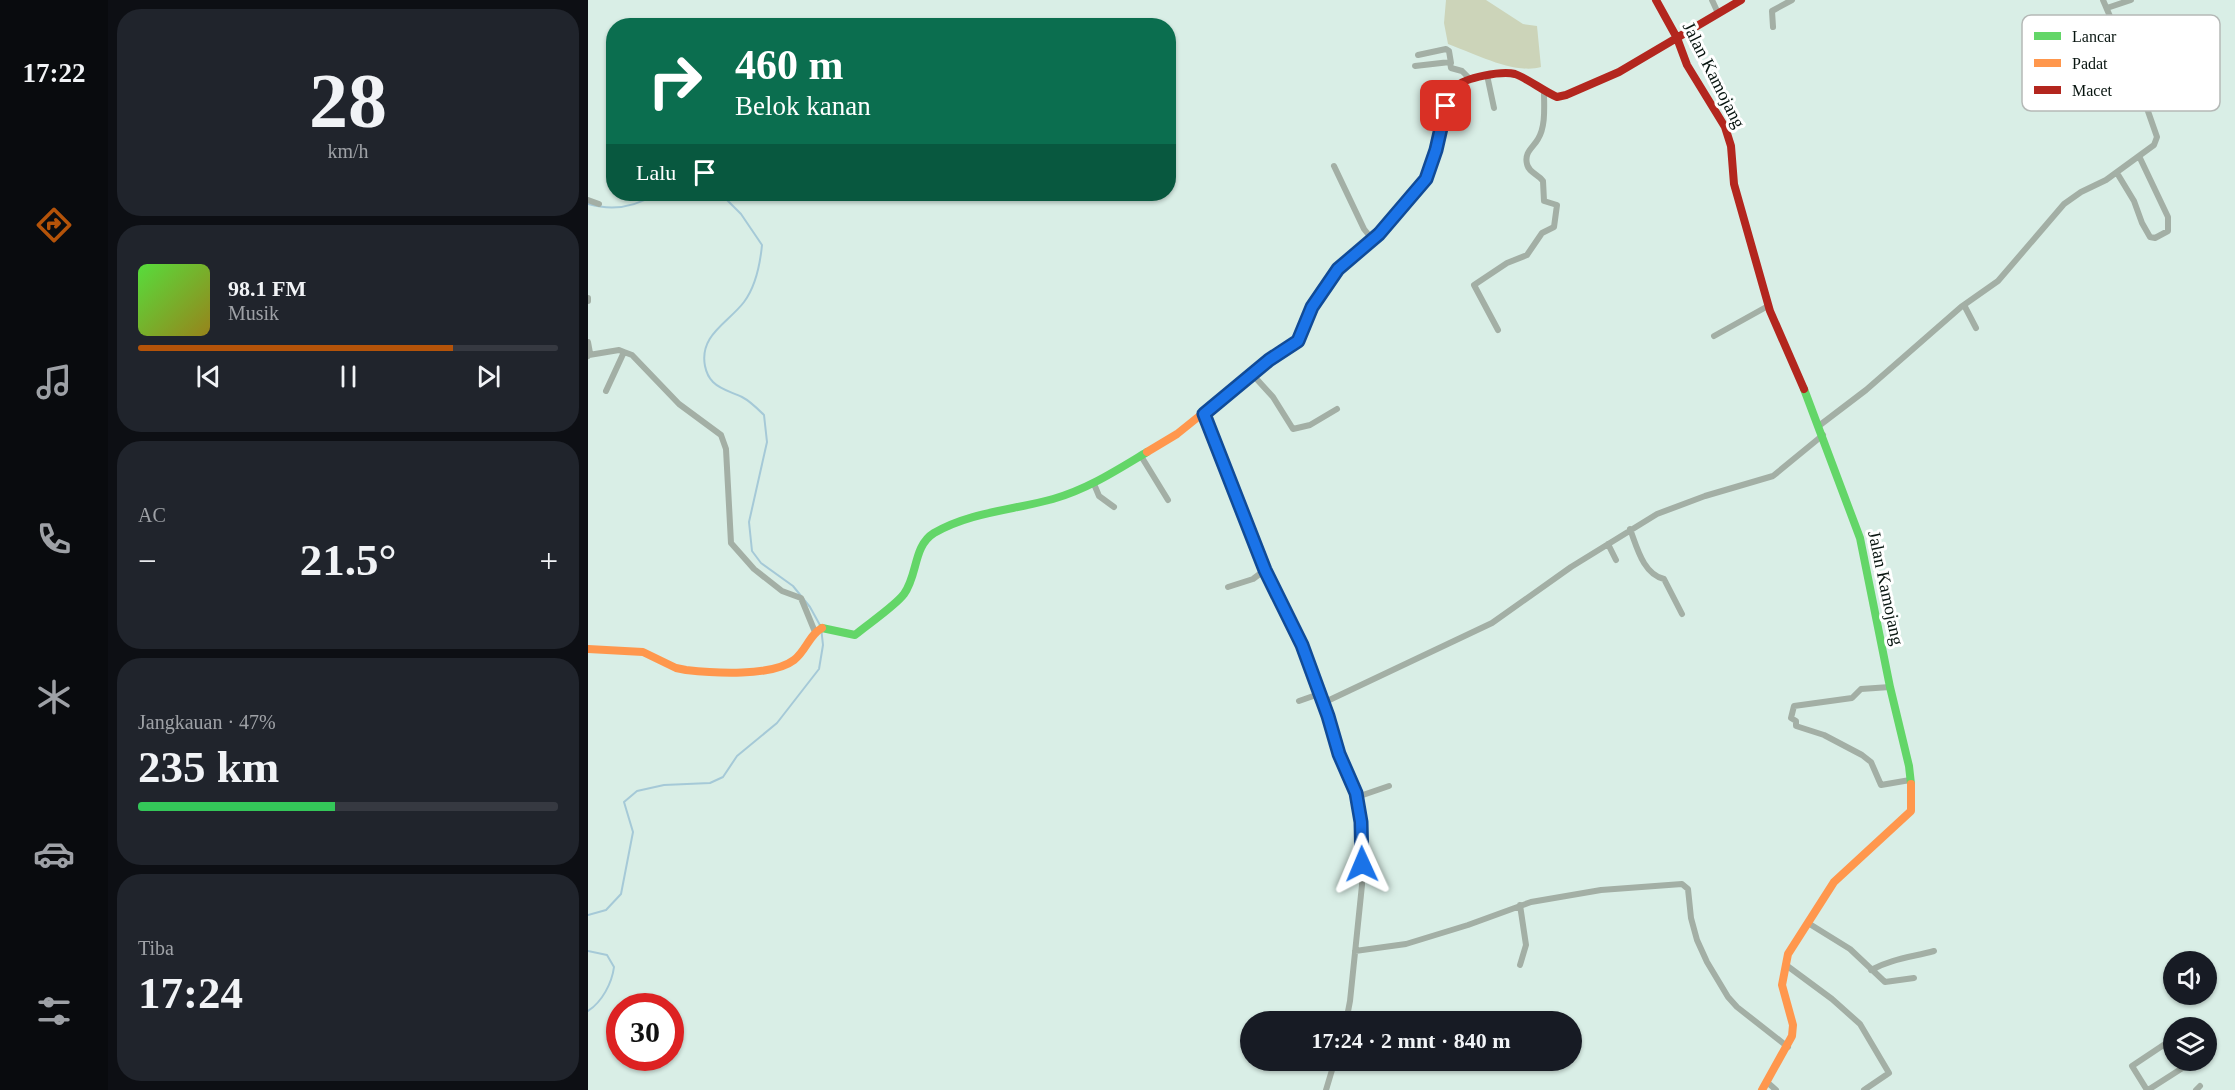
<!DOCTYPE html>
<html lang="id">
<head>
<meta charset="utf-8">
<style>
  :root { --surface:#171b24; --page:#20242c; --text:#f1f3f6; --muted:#9ea1a6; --line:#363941; --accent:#b45309 }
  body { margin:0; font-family:"Times New Roman",serif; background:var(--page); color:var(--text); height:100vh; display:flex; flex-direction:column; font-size:22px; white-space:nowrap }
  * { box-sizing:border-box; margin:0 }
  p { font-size:20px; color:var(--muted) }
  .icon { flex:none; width:33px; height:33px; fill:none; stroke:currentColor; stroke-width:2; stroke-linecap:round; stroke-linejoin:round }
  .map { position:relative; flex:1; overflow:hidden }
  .sheet { display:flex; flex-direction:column; gap:9px; padding:9px; background:#0d0f14; width:480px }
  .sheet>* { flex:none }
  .hud { position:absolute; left:18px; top:18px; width:570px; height:183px; border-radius:24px; box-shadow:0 2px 4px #0004; background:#0b6e4f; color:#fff; overflow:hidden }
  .buttons { position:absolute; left:1575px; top:951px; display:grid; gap:12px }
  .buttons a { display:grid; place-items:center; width:54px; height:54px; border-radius:50%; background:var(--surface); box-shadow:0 2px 4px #0004; font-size:30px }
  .speed { position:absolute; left:18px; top:993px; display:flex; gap:12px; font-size:30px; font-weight:700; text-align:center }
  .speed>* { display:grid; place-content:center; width:78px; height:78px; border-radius:50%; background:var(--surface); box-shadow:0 2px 4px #0004; line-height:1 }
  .speed .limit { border:9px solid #d22; background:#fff; color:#111 }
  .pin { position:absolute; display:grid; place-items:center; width:51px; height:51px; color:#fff; margin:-26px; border-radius:12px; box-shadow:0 3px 9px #0006 }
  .me { position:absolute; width:66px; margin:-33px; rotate:359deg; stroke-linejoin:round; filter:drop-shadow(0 0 4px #0008) }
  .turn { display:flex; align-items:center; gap:21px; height:126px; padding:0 30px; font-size:27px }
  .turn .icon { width:78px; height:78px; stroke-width:2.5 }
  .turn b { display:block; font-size:42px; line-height:51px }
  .then { display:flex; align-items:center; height:57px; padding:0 30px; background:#0003; gap:12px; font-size:22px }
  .big { font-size:45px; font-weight:800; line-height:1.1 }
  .sheet .card { flex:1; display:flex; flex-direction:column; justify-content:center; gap:9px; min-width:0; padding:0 21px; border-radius:24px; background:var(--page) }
  .sheet .dial { align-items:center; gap:0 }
  .dial b { font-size:78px; line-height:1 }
  .song { display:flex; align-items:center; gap:18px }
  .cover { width:72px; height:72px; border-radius:9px; background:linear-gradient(135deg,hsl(110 70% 55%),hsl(50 70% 35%)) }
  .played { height:6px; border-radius:3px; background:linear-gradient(90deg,var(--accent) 75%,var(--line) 75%) }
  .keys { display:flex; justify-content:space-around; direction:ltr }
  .heat { display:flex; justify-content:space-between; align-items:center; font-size:33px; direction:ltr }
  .charge { height:9px; border-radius:4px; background:linear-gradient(90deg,#34c759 47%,var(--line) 0) }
  .trip { position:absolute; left:652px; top:1011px; width:342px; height:60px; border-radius:30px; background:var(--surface); box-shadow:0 2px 4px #0004; font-weight:800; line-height:60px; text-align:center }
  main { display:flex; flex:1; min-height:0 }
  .menu { display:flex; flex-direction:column; width:108px; justify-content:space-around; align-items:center; background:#090b0e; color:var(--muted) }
  .menu .icon { width:42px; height:42px }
  .menu .selected { color:var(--accent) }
  .menu b { font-size:27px; color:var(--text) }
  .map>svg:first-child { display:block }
</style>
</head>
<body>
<main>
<nav class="menu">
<b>17:22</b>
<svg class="icon selected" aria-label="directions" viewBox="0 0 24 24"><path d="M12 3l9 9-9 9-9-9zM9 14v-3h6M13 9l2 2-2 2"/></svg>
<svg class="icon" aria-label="music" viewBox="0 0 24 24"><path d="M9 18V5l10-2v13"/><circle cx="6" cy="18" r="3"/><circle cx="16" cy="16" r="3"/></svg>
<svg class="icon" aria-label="phone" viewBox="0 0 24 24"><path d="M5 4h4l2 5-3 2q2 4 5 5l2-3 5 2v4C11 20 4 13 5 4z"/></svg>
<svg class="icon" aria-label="climate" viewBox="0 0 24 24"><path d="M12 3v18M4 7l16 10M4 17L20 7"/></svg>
<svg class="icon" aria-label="car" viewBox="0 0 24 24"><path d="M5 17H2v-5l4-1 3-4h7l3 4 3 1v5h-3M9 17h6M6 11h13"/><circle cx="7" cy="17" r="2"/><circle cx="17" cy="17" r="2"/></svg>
<svg class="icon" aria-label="filters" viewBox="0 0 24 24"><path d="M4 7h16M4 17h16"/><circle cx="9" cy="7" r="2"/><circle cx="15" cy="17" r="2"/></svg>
</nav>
<section class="sheet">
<div class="card dial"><b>28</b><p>km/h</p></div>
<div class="card">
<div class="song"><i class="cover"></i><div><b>98.1 FM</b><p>Musik</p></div></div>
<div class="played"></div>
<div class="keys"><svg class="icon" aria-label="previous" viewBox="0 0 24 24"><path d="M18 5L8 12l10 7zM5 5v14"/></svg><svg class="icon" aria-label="pause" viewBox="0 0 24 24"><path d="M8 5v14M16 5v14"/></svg><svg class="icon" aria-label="next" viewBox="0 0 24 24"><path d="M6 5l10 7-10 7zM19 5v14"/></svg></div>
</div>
<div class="card"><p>AC</p>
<div class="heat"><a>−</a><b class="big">21.5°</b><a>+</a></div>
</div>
<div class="card"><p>Jangkauan · 47%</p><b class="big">235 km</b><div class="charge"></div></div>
<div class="card"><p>Tiba</p><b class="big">17:24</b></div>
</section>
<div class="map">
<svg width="1647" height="1090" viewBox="0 0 1647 1090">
  <rect width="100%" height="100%" fill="#d9eee6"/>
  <path fill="#ccd4b9" d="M858 0H898L935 24 949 26 953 67C927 75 885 53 860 44L856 23Z"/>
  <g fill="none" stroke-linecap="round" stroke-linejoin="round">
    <path stroke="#a5c9d7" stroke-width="2" d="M0 204C25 211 46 208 67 194
      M0 915 18 910 33 894 45 832 36 802 49 791 76 785 122 783 135 777 149 756 189 723 231 669 235 645 233 627 222 607 205 586 173 563 164 551 161 522 179 442 176 415C169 408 162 401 154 397 144 392 133 390 125 382 121 378 118 371 117 366 111 335 140 323 156 302 168 286 172 265 174 245L153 214 133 194
      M0 951 19 955 26 967C24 983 14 1002 0 1011"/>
    <path stroke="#a3afa5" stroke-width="6" d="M1124 0 1130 13
      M1519 8 1543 0
      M1185 27 1184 11 1204 0
      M830 55 858 49 861 51 863 63
      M827 66 862 62 863 68 874 71 881 78
      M899 75 906 108
      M1548 77 1588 66
      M746 166 776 229 784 239
      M1529 173 1546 201 1554 223 1562 237 1567 238 1580 231V217L1551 156
      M0 200 11 204
      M0 298V301
      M1376 305 1388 328
      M910 330 886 285 919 263 939 255 954 233 966 227 969 205 956 201 955 181C950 174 941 173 939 164 936 152 945 148 950 139 958 126 956 106 956 92
      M1126 336 1180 306
      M0 342 2 353 0 356
      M36 352 44 355 91 404 133 435 138 449 143 543 166 569 194 591 213 598 227 632
      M1 355 31 350 36 352 18 391
      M664 374 685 397 705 429 722 425 749 409
      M616 414 677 570 714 645 740 716 751 754 768 793 773 822 774 885 762 1001 758 1022
      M1232 425 1278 390 1373 307 1410 281 1476 204 1493 192 1518 180 1566 145 1569 137 1548 77 1515 0
      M553 456 580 500
      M506 484 511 496 526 507
      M1042 529C1049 547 1055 574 1076 579L1094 614
      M1020 544 1028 560
      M640 587 665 579 677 570
      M1302 687 1273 689 1264 698 1206 706 1203 718 1208 721V726L1236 735 1274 755 1283 762 1293 785 1322 780
      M711 701 731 694
      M735 703 904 623 983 567 1069 514 1117 496 1185 476 1235 435
      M769 797 801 786
      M932 905 938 945 932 965
      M1220 923 1262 949 1297 982 1326 978
      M767 951 818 944 880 925 943 902 1013 890 1094 884 1100 889 1103 918 1109 940 1119 962 1140 997 1149 1007 1200 1047
      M1198 965 1244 999 1272 1024 1301 1073 1276 1090
      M1283 970C1303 959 1324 957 1346 951
      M1179 1082 1188 1090
      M738 1090 747 1060
      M1559 1090 1544 1066 1577 1044
      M1560 1090 1607 1060
      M1608 1090 1612 1086"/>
    <path stroke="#63d668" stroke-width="8" d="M1216 389 1272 538 1302 687 1321 766 1323 784
      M234 628 267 635C280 624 307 606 316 594 330 575 325 546 346 533 382 512 425 510 465 499 500 489 529 470 559 452"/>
    <path stroke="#ff974d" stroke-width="8" d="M559 452 589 434 681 360 708 343 724 307 750 269 791 234 838 179 848 150 858 106 868 87
      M0 649 55 652 88 668 98 670C125 673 184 677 206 660 218 651 221 635 234 628
      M1174 1090 1204 1036 1205 1025 1194 985 1200 954 1246 882 1323 811V784"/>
    <path stroke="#b3261e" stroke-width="8" d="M1068 0 1089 38 1099 65 1137 127 1143 146 1146 184 1182 311 1216 389
      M868 87C877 77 914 71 927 74 937 77 957 92 969 97L978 95 1031 72 1153 0"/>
  </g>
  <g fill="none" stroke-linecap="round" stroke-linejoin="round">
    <g stroke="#114b97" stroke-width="15">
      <path id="route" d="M774 864 773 822 768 793 751 754 740 716 714 645 677 570 616 414 681 360 710 341 724 307 750 269 791 234 838 179 848 150 858 106"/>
    </g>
    <use href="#route" stroke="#1a73e8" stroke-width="10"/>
  </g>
  <g text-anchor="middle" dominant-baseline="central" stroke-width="6" stroke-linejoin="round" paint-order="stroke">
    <g font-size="18" fill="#081510" stroke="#fff">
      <text transform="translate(1126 75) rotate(63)">Jalan Kamojang</text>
      <text transform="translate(1298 588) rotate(78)">Jalan Kamojang</text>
    </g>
  </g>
  <rect x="1434" y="15" width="198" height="96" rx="9" fill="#fff" stroke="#b5b9b7" stroke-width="1.5"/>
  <rect x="1446" y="32" width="27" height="8" fill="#63d668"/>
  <rect x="1446" y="59" width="27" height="8" fill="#ff974d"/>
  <rect x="1446" y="86" width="27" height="8" fill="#b3261e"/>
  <g font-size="16" fill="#081510">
    <text x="1484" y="42">Lancar</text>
    <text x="1484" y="69">Padat</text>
    <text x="1484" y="96">Macet</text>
  </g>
</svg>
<div class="buttons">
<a><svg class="icon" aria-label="sound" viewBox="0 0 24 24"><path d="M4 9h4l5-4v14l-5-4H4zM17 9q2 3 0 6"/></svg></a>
<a><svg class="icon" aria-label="layers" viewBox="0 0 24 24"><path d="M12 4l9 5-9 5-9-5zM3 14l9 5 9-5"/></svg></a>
</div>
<div class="speed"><div class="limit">30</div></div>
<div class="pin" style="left:858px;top:106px;background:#d93025"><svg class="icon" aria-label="arrive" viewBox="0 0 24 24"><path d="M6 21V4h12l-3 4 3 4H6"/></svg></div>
<svg class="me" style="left:774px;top:864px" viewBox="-20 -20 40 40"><path d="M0-17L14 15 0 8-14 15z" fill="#1a73e8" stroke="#fff" stroke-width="4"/></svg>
<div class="trip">17:24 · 2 mnt · 840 m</div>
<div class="hud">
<div class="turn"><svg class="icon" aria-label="right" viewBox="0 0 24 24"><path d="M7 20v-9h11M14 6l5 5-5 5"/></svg><div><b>460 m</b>Belok kanan</div></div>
<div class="then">Lalu<svg class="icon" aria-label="arrive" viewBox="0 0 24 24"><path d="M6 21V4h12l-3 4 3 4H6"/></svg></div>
</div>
</div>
</main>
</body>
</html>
